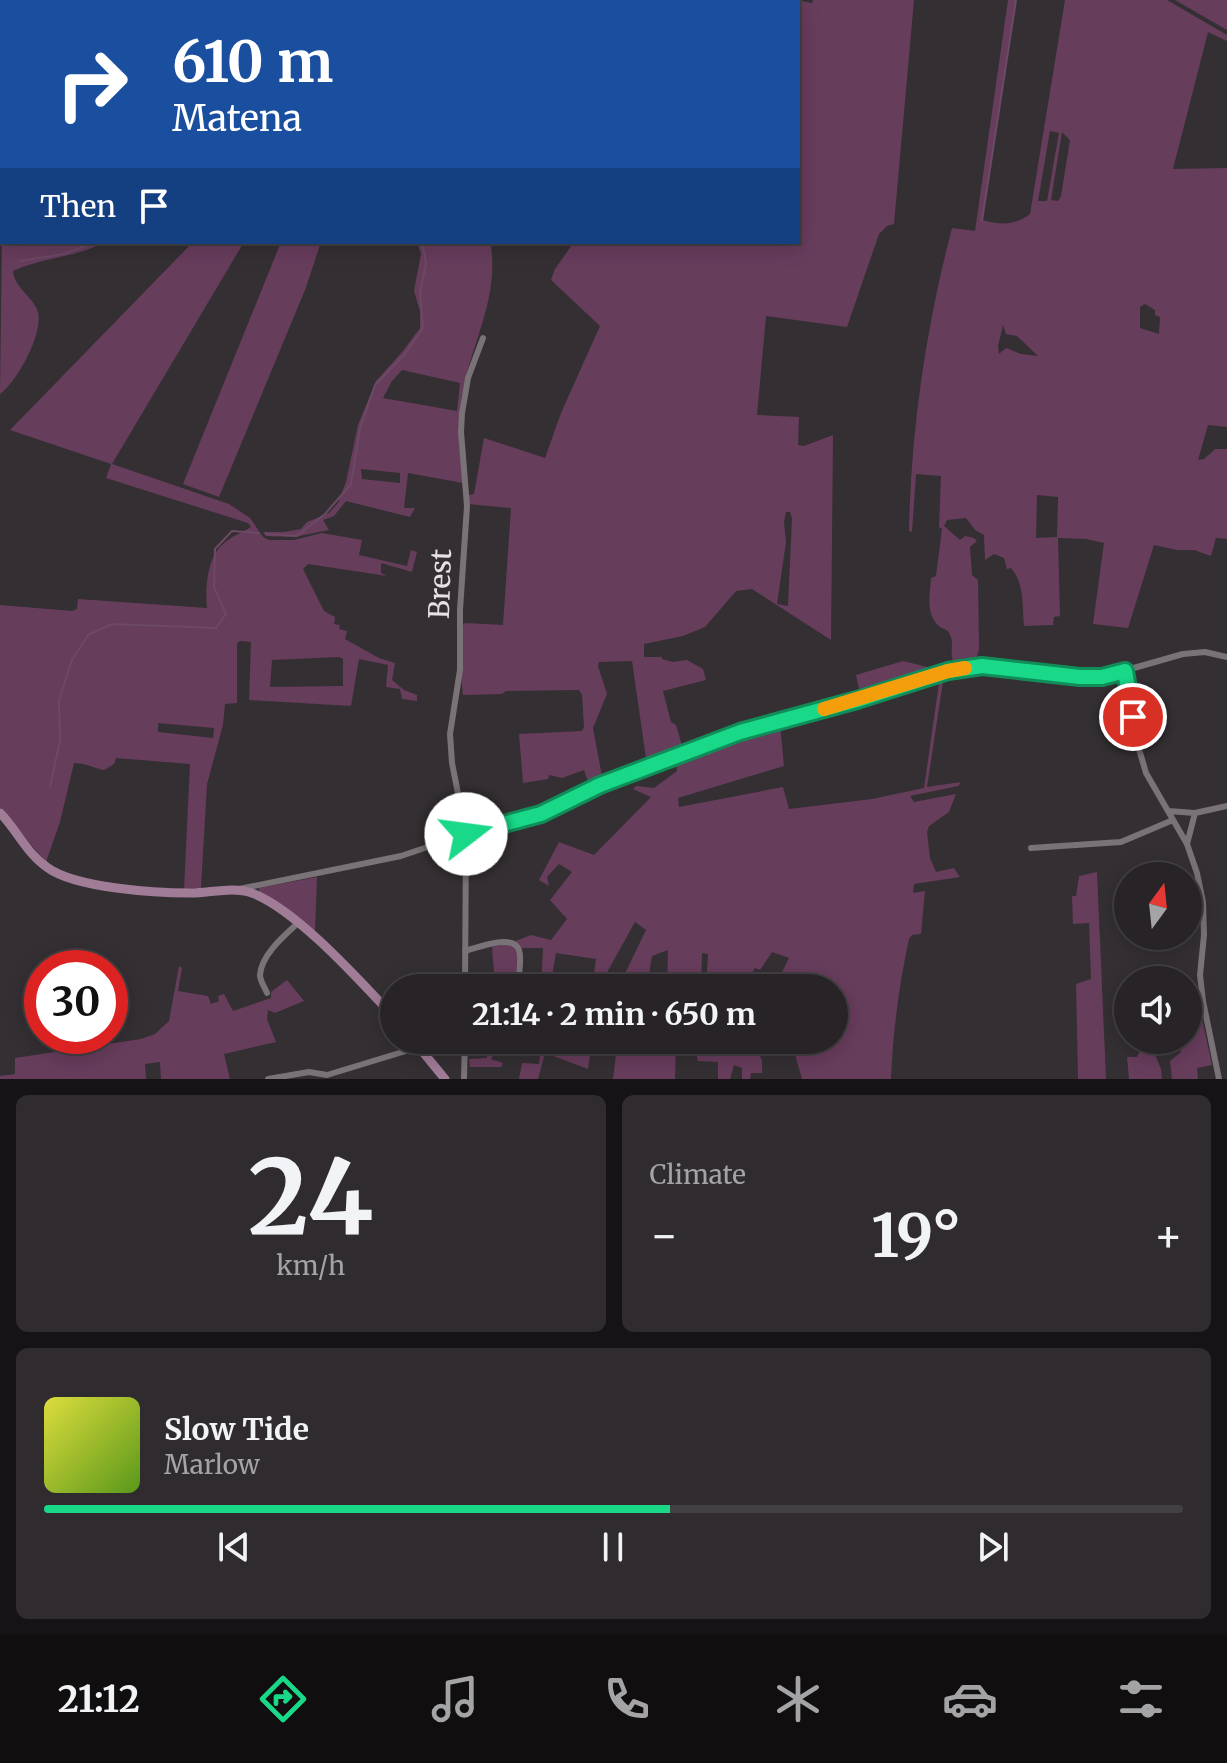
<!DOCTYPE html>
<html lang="en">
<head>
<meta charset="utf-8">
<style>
  :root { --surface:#272326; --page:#2f2b2e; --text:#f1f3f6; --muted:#a4a4a7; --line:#434043; --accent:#19d989 }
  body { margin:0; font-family:Merriweather,serif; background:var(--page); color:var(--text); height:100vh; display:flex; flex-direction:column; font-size:30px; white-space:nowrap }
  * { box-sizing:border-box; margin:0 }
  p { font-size:26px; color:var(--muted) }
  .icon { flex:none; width:44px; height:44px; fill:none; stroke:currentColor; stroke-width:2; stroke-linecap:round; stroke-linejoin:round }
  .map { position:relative; height:1079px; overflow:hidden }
  .details { display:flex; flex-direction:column; gap:16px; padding:16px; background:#151315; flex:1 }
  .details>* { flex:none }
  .top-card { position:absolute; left:0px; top:0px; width:800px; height:244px; box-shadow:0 4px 20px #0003,0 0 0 2px var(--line); background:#1a4fa0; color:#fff; overflow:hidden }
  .needle { width:52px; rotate:15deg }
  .fabs { position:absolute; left:1114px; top:862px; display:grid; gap:16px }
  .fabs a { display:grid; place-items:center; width:88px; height:88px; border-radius:50%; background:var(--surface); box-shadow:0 4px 20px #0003,0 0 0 2px var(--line); font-size:40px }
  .speed { position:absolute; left:24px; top:950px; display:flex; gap:16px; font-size:40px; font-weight:700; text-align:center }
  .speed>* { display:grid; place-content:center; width:104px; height:104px; border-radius:50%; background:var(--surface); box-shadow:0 4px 20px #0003,0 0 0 2px var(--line); line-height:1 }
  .speed .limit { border:12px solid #d22; background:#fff; color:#111 }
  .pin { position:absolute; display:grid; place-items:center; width:68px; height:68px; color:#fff; margin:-34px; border:4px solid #fff; border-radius:50%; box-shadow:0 2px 8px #0007 }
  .me { position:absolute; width:88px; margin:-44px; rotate:75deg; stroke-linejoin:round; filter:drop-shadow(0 0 6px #0008) }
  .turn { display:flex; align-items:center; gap:28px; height:168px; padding:0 40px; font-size:36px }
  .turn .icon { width:104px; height:104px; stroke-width:2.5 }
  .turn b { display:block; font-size:56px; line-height:68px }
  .then { display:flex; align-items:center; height:76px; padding:0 40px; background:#0003; gap:16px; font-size:30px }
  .big { font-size:60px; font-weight:700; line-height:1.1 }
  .details .tile { flex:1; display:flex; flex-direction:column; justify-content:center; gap:12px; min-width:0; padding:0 28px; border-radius:12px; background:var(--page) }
  .details .dial { align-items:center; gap:0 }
  .dial b { font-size:104px; line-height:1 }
  .song { display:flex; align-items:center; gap:24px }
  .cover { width:96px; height:96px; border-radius:12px; background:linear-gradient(135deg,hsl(60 70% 55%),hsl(90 70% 35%)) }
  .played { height:8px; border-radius:4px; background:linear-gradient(90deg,var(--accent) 55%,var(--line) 55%) }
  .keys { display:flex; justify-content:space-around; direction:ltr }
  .heat { display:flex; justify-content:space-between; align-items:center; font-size:44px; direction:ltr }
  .details .tiles { flex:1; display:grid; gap:16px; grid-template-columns:1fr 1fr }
  .tile:last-child { grid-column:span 2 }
  .trip { position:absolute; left:380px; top:974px; width:468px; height:80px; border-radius:40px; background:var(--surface); box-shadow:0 4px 20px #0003,0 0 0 2px var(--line); font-weight:700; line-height:80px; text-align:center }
  .dock { display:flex; height:128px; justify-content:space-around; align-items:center; background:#100e0f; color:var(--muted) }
  .dock .icon { width:56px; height:56px }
  .dock .on { color:var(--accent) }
  .dock b { font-size:36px; color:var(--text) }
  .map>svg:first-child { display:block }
</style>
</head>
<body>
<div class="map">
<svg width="1227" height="1079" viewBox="0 0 1227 1079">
  <rect width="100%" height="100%" fill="#342f32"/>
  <path fill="#673d5c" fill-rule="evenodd" d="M679 0H796L812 3 813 0H914L894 224 887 226 879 234 847 327 766 316 757 415 799 417 798 445 804 446 833 435 831 640 752 589 736 591 705 627 683 636 644 644V657H662V659L673 662 687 660 703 669 706 680 663 691 671 722 676 725 683 749 647 765 632 661 599 662 598 666 607 694 593 728 603 782 590 788 584 770 562 778 549 775 548 779 523 783 519 734 582 731 584 727 582 695 579 690 506 691 502 694 463 695 461 677 463 625 465 623 503 625 511 508 468 504 469 495 474 494 484 438 545 458 561 413 600 326 551 280 555 269 574 242H798V2H679ZM786 512H790L792 518 788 606 777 604 786 542 784 522Z
    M1008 0H1016L982 220C1000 225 1014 226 1030 214L1065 0H1167L1227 35V41L1208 32 1173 169 1227 168V427L1208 425 1198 460 1204 459 1215 449H1227V539L1216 538 1211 556 1194 550H1177L1154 545 1128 628 1093 624 1104 543 1086 539 1058 538 1060 616 1054 617 1053 625 1024 626C1022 606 1025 584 1011 568L1007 569 1004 558 994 554 985 560 984 535 975 530 966 518 947 520 944 526 960 540 965 536 974 538 977 541 970 547 972 575 978 580 979 649 975 663 955 665C948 655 955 644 950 635 948 629 945 630 940 627 925 615 930 595 931 578L936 576 942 529 939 527 941 476 916 474 912 532 909 531C911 429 926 327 952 228L975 231ZM1050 131 1059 133 1047 201H1038ZM1062 132 1070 140 1061 196 1058 201 1051 200ZM1145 304 1155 310V315L1160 317 1159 334 1140 328V307ZM1003 325 1006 334 1017 336 1038 356 1021 354 1006 348 999 354 998 346ZM1037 495 1058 497 1057 537 1036 538Z
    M1175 0H1227V30Z
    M2 233V242H104C76 258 43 257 13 271 14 286 30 295 37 309 46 330 17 382 0 394Z
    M193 242H244L112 464 229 504 250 518 263 537 269 540H294L322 533 362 540 359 555 407 566 411 550 417 552 412 572 381 563V573L387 576 308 564 303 569 324 611 335 617 334 624 340 625 339 629 347 631 345 639 379 658 395 663 392 680 404 690 417 695V701L402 699 400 689 386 687 388 665 359 659 351 706 249 700 251 642 240 641 237 643V703L225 704 223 725 207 784 201 888 184 889 190 764 116 758 114 764 104 770C93 768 86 763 74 763L60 822 46 862 0 808V605L72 611 77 609 78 599 207 608C205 590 207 558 222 545 230 537 241 533 251 527L248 523 106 478 111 464 10 430ZM339 657 343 659V686L270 687 272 660ZM158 723 214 728 213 738 158 732Z
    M281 242H321L305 290 219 497 183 484Z
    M417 242H489L491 246C498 296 475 338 464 384 456 418 460 449 463 483L408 473 404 508H415L410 517 346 501 334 516 323 520 329 530 294 537 266 536 263 532H284L301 529 307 522 329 513 338 503 346 482 358 425 376 381 403 351 420 328V311L414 291 421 254ZM402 370 460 383 457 411 383 398 392 381ZM361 469 400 473V483L362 479Z
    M903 661 940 670 867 694 860 693 856 675Z
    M944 675 927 787 961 782 958 786 910 796 914 802 956 794 949 812 929 826 927 832 930 858 936 872 954 868 960 877 914 884 913 893 925 891 921 934 912 935 909 939C899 985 893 1031 891 1079H802L791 1040H834V988H774L789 958 772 952 760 970 755 968 750 977 735 973 727 988H706L708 954 702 953 701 988H667L668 950 652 956 649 975 651 988H618L646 930 635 922 605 976 601 988H592L596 959 556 953 550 988H541L543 948H521L513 942 531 935 551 940 567 919 550 900 572 872 559 864 547 877 549 886 539 880 559 842 594 855 651 797 633 789 636 786 654 788 677 771 676 760 738 736 780 724 784 766 678 798 679 807 783 787 789 809 872 799 924 788 940 676Z
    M1097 872 1106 1079H1078L1076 984 1091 979 1089 923 1073 924 1072 896H1076L1079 876Z
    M317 877 315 931 259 893V888Z
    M507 944 515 947 518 954 515 988H495L492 947Z
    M179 966 182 968 178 991 208 996 211 1004 219 1001 218 996 224 994 233 1011 271 998V992L287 980 304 1001 275 1013 268 1010 267 1019 276 1042 224 1054 230 1079H161L160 1062 145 1064 146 1079H0V1076L15 1074V1058L141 1039 155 1034 169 1021Z
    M1202 1019 1212 1065 1197 1068 1198 1079H1172L1170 1061 1181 1052 1178 1040H1188V1022Z
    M487 1040H503L491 1059 503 1063 501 1067H470L469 1059 487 1058Z
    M518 1040H543L583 1056 585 1040H592L588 1069 545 1053 538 1079H519L522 1063 539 1064 541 1050Z
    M615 1040H676L675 1079H613L617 1046Z
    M703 1040H754L762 1061V1073H751L750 1079H742V1068L734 1065 730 1079H718V1062L698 1061 695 1050H701Z
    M1143 1044H1151L1161 1069 1162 1079H1129L1127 1057H1137Z"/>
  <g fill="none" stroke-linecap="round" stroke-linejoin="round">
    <path stroke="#6c4965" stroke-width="2" d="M441 2 442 0
      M0 27H2
      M982 221 1016 0
      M20 261 64 254 96 242
      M266 534 297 536 325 514 351 484 360 428 375 385 404 355 423 328 420 293 426 263 422 242
      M50 787 60 741 59 700 72 660 88 635 112 624 216 628 226 614 214 587 215 549 232 531 259 533"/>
    <path stroke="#797377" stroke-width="6" d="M1125 671 1139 749 1146 773 1187 844 1197 873 1203 902 1204 935 1200 975 1203 1001 1219 1079
      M1168 811 1195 813 1227 806
      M1187 844 1195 813
      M1031 848 1121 842 1173 820
      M239 889 401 856 466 834 541 814 600 785 740 732 857 700 948 671 982 666 1102 677 1183 654 1205 652 1227 657
      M465 951C477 948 513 933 519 950 522 959 519 973 518 983
      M465 988 466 834 452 763 450 734 460 670V610L467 506 461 432 462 413 468 378 483 338
      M267 993C265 988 260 981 260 975 261 955 285 935 298 923
      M268 1079 309 1072 327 1075 419 1047
      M464 1079 465 1040"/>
    <path stroke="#a17c97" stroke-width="9" d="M0 813C17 830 27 854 48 868 76 888 155 893 191 893 210 893 233 886 252 893 297 910 360 981 394 1017
      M413 1040 445 1079"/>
  </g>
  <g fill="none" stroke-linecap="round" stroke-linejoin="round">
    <g stroke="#108d59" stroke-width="20">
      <path id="route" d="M466 834 541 814 600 785 740 732 857 700 948 671 982 666 1080 677H1102L1125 671 1133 717"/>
    </g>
    <use href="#route" stroke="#19d989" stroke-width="14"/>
    <path stroke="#f59e0b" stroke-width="14" d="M824 709 948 671 965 668"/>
  </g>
  <g text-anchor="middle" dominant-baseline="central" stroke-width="6" stroke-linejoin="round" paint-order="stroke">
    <g font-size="28" fill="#e6e2e5" stroke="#342f32">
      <text transform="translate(440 584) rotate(-88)">Brest</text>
    </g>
  </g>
</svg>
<div class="fabs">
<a><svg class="needle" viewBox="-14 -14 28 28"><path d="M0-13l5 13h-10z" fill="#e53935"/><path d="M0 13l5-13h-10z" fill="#a4a4a7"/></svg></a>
<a><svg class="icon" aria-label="sound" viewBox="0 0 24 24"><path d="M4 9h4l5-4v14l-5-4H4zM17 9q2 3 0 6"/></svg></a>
</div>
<div class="speed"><div class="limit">30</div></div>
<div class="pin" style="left:1133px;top:717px;background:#d93025"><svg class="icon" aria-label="arrive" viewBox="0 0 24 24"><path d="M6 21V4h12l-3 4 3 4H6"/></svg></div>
<svg class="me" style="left:466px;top:834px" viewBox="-20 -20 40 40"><circle r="19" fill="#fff"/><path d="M0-13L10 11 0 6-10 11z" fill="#19d989"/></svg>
<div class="trip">21:14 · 2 min · 650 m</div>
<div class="top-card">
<div class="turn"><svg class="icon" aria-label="right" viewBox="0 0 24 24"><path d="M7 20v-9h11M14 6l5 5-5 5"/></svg><div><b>610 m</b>Matena</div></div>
<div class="then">Then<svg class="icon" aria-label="arrive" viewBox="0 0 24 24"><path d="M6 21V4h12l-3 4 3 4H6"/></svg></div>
</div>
</div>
<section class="details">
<div class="tiles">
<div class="tile dial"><b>24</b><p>km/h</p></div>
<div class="tile"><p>Climate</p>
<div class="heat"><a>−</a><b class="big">19°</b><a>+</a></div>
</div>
<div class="tile">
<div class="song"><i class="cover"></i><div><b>Slow Tide</b><p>Marlow</p></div></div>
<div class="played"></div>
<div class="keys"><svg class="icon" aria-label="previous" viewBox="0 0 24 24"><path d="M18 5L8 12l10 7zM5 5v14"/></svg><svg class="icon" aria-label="pause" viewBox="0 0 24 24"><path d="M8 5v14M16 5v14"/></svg><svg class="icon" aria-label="next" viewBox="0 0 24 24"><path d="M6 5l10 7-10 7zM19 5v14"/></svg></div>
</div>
</div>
</section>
<nav class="dock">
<b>21:12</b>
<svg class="icon on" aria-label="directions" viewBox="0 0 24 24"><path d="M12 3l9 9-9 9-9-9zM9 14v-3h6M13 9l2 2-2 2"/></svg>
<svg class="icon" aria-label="music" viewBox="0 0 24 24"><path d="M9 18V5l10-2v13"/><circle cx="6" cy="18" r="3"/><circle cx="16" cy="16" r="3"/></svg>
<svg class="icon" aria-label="phone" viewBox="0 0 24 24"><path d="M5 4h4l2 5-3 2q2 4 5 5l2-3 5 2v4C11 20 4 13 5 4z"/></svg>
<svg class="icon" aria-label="climate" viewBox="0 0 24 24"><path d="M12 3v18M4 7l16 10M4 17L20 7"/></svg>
<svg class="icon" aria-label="car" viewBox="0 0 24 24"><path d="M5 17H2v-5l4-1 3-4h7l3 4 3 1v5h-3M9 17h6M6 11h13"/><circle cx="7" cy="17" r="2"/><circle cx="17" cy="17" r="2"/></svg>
<svg class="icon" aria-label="filters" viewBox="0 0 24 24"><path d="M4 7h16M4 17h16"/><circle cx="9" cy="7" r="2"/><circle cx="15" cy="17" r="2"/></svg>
</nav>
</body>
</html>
